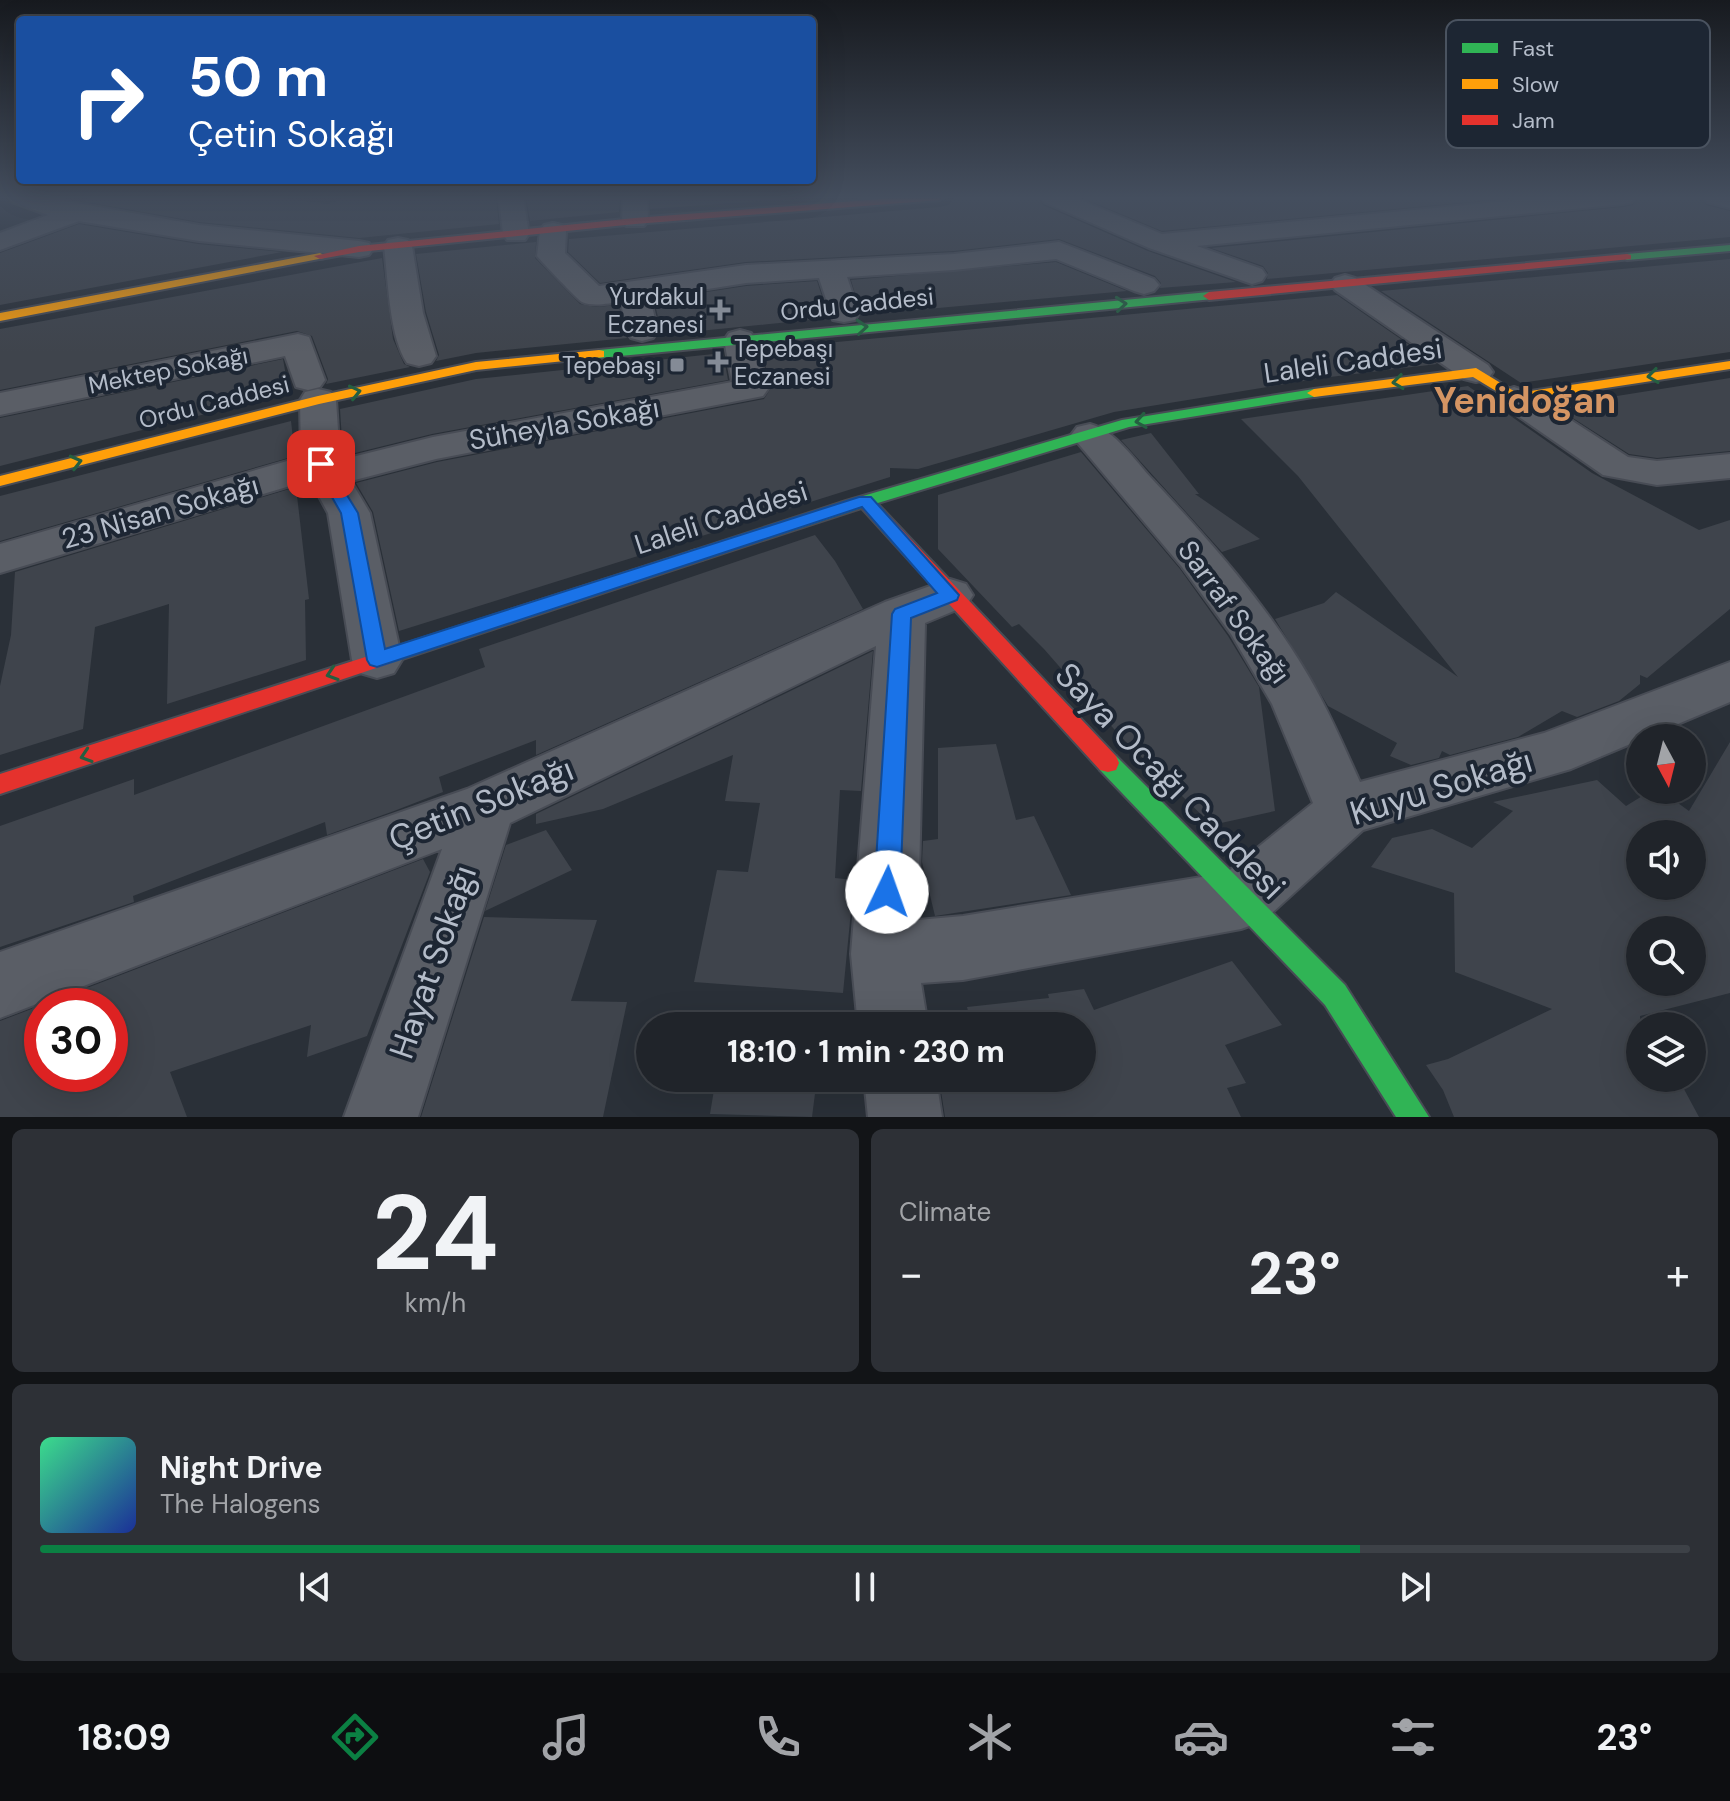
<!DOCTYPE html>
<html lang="en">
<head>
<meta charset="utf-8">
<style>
  :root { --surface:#20242a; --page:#2d3036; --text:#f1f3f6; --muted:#a2a4a8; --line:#3d4147; --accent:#0b8043 }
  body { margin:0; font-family:"DM Sans",sans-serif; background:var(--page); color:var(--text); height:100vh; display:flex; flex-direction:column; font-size:30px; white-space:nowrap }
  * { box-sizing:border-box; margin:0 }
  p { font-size:26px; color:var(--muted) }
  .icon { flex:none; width:44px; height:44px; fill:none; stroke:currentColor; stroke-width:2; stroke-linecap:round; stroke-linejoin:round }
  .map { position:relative; height:1117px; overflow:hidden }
  .drawer { display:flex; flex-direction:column; gap:12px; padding:12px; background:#121417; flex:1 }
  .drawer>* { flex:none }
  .hud { position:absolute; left:16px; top:16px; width:800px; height:168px; border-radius:8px; box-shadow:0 8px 32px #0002,0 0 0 2px var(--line); background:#1a4fa0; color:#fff; overflow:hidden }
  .needle { width:52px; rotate:173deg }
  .buttons { position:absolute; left:1626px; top:724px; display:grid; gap:16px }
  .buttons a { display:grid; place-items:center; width:80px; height:80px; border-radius:50%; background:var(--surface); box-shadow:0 8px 32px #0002,0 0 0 2px var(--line); font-size:40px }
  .speed { position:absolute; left:24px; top:988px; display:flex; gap:16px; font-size:40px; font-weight:700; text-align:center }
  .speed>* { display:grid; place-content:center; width:104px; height:104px; border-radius:50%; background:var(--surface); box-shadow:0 8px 32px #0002,0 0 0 2px var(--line); line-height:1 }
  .speed .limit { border:12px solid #d22; background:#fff; color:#111 }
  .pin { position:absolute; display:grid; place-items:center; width:68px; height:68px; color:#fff; margin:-34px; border-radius:16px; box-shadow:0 4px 12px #0006 }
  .me { position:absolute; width:88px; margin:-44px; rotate:3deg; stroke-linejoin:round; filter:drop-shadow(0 0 6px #0008) }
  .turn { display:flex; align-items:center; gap:28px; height:168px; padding:0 40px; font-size:36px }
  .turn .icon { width:104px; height:104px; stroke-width:2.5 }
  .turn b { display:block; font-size:56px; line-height:68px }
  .big { font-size:60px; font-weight:700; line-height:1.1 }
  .drawer .widget { flex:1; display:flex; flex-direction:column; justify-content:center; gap:12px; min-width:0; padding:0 28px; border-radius:12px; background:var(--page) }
  .drawer .dial { align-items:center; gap:0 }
  .dial b { font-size:104px; line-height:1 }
  .song { display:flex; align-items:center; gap:24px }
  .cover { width:96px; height:96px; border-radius:12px; background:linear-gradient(135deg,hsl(150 70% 55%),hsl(230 70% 35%)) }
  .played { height:8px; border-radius:4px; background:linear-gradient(90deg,var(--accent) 80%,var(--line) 80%) }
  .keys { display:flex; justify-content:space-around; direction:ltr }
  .heat { display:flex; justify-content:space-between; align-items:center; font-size:44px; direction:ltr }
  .drawer .tiles { flex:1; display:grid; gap:12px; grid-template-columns:1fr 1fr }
  .widget:last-child { grid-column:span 2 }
  .trip { position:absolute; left:636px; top:1012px; width:460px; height:80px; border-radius:40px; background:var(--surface); box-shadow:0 8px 32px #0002,0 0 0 2px var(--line); font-weight:700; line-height:80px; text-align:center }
  .menu { display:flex; height:128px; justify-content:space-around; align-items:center; background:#0d0e11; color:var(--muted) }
  .menu .icon { width:56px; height:56px }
  .menu .selected { color:var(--accent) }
  .menu b { font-size:36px; color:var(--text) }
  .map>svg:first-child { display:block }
</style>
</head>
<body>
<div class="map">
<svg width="1730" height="1117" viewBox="0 0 1730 1117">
  <rect width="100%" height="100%" fill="#2a3038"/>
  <path fill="#3f444c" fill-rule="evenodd" d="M91 197H274L328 204 349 197H496L499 224 359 238 199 222 81 201Z
    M526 197H620L619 212 530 221Z
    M650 197H815L650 209Z
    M954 197H1038L1043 205 1148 251 1236 282 1160 288 1161 283 1155 276 1059 239 954 251 746 262 600 283 568 252 569 239 939 207 949 205Z
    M1080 197H1523L1162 231Z
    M1638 197H1701L1706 205 1730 211V237L1267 279 1268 273 1263 266 1211 248 1623 207 1633 205Z
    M79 224 198 244 282 252 0 305V253Z
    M536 242 535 258 580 304 596 307 619 305 623 332 627 338 476 353 436 361 439 355 426 312 416 254Z
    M382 258 393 339 404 364 410 367 326 384 328 379 312 336 297 331 0 390V329Z
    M1730 259V352L1521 383 1381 291Z
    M1056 262 1127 291 861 315 851 280Z
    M817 281 829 318 659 335 661 330 654 300 746 286Z
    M1337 295 1437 364 1322 378 1114 412 918 469 890 468V477L399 631 373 512 356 483 437 462 764 399 771 388 761 349Z
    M723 353 728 380 432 434 343 456 340 409 476 379Z
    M283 359 289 393 0 466V418Z
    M1730 378V451L1657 458 1629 454 1554 406Z
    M1468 386 1592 473 1699 530 1730 520V609L1647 678 1640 675V684L1619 701 1577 717 1562 711 1518 737 1450 755 1442 751 1439 758 1411 765 1390 756 1397 743 1328 706 1275 619 1324 603 1336 592 1458 677 1298 476 1241 419Z
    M291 421 295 456 0 541V496Z
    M1151 433 1199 494H1195L1260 539 1222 552 1121 440Z
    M1081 452 1180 569 1228 636 1259 687 1275 811 1212 825 1121 737 1044 649 1019 624 1012 627 938 549V495Z
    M296 487 309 599 305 600 306 660 167 704 169 604 95 627 83 729 0 755V686L11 635 15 572Z
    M815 535 835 561 863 609 536 755V740L439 777 443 792 394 811 327 835 325 822 133 896 134 902 0 947V826L134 779V795L485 667 479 649Z
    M873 651 861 791 840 790 835 878 854 880 843 993 694 982 717 870 748 872 760 803 725 801 733 755 603 809 536 824V814Z
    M1730 742V993L1640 1016V1078H1678L1699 1117H1454L1443 1090 1426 1065 1448 1059 1552 1009 1455 972 1454 893 1371 867 1392 838 1432 829 1472 848 1513 811 1493 802 1597 780 1626 806 1652 790H1660L1689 811ZM1640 834H1692V886H1640ZM1640 930H1692V982H1640Z
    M996 744 1016 820 1034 816 1071 895 935 916 922 862 923 841 938 839V748Z
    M546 830 572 870 485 911 506 845Z
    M423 859 430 872 367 1036 307 1057 311 1025 170 1072 187 1117H0V1021L42 1005V1074H114L112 1006H65L66 996Z
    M484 917 597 920 571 1001 627 1002 603 1117H421Z
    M1232 961 1282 1025 1225 1045 1246 1083 1227 1088 1241 1117H945L939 1078H1082V1026H931L929 1015 968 1011 967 1007 1049 998 1048 994 1084 989 1094 1010Z
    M716 1078H817L812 1117 710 1114Z"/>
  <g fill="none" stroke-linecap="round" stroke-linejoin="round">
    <g stroke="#484c55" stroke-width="4">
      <path id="street" d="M9 197H43L199 225 359 241 369 243 373 249 369 255 359 257 199 241 79 221 0 250V233L48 215 12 202Z
        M499 197H523L529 234 525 240H507L503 234Z
        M623 197H647L648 221 644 226H626L622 221Z
        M1041 197H1073L1162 234 1550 197H1635L1632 202 1623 204 1197 246 1262 269 1266 275 1262 281 1252 284 1149 248 1044 202Z
        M1704 197H1730V208L1707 202Z
        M553 223 562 225 566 231 565 253 599 286 746 265 954 254 1059 242 1154 279 1159 285 1154 291 1144 294 1134 291 1056 259 954 270 847 277 859 313 855 320 844 322 833 320 819 278 746 283 650 298 658 331 653 338 642 341 631 338 626 331 621 302C610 303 593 307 582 302 578 300 541 261 537 256L540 231 544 225Z
        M398 238 408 240 412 246 423 313 436 356 431 363 419 366 407 363C389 337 388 278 384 246L388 240Z
        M1345 275 1355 278 1488 365 1493 372 1488 379 1476 382 1464 379 1335 290 1330 284 1335 278Z
        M740 330 751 333 756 340 768 389 763 396 436 459 351 481 370 513 402 660 394 673 377 678 360 673 352 660 328 513 310 480 0 573V544L301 457 300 400 305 392 318 389 331 392 336 400 340 460 433 437 732 382 724 340 729 333Z
        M298 334 309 337 325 380 320 387 308 390 296 387 285 356 0 415V393Z
        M1514 387 1526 391 1628 457 1657 461 1730 454V478L1657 485 1603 475 1502 405 1496 398 1502 391Z
        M1090 424C1115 430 1135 461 1153 480 1210 541 1267 605 1309 677 1329 711 1344 747 1360 782L1544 733 1730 662V702L1571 769 1363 830 1263 921 1241 929 963 980 921 983 928 1026H858L851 954 876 646 510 823 418 1117H344L442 849 0 1018V952L467 789 885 602 950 579 966 584 973 595 966 606 925 623 918 920 963 916 1226 873 1313 803 1272 704 1231 634 1182 567 1071 435 1077 427Z
        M864 1078H936L942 1117H868Z"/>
    </g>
    <g stroke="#484c55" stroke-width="4">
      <path id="fast" d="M1730 245V251L1627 260 1621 257 1627 254Z
        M1209 292 1215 296 1213 299 599 358 592 354 599 350Z
        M1314 389 1321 393 1319 396 1129 427 858 509 702 560H690L687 556 690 552 846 501 1122 420Z
        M1108 754 1116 756 1345 985 1429 1117H1396L1325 1005 1100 770 1097 763 1100 756Z"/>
    </g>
    <g stroke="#484c55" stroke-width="4">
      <path id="slow" d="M320 253 326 256 324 258 0 321V313Z
        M599 350 604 351V357L476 370 319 404 0 486V476L318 396 476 362Z
        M1730 361V369L1514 402 1473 377 1314 397 1307 393 1314 389 1476 368 1517 393Z
        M696 550 705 556 702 560 384 665 377 663 374 658 377 653Z"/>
    </g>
    <g stroke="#484c55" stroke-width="4">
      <path id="jam" d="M906 197H944L939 200 635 224 359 252 320 259 314 256 359 246 635 218Z
        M1627 254 1631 255V259L1209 300 1203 296 1209 292Z
        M865 496 871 497 1116 756 1119 763 1116 770 1108 772 1100 770 859 505 857 501Z
        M384 651 391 653 394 658 391 663 0 794V774Z"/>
    </g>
    <use href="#street" fill="#5a5e66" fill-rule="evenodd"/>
    <use href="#fast" fill="#30b455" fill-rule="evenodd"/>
    <use href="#slow" fill="#ff9f0a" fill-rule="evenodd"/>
    <use href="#jam" fill="#e5322d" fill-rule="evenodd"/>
  </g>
  <defs><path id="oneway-chevron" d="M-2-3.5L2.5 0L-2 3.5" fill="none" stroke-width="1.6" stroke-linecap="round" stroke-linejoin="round" transform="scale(2)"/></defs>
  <g stroke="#255f41">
    <use href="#oneway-chevron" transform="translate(1121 304) rotate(-5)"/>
    <use href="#oneway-chevron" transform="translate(862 327) rotate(-5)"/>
    <use href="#oneway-chevron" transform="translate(1653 376) rotate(172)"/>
    <use href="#oneway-chevron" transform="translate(1398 382) rotate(173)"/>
    <use href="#oneway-chevron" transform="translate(355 392) rotate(-13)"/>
    <use href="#oneway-chevron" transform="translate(1141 421) rotate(171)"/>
    <use href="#oneway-chevron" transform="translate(76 462) rotate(-14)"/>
    <use href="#oneway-chevron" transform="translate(332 674) rotate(162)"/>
    <use href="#oneway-chevron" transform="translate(86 756) rotate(162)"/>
  </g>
  <linearGradient id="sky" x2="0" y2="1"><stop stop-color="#171a1f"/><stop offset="0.56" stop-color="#444e5e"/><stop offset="1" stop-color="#444e5e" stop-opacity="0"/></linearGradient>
  <rect width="1730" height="353" fill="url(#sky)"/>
  <path fill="#1a73e8" stroke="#114b97" stroke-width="2" d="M321 459 326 461 358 513 385 649 859 497H871L959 595 957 600 911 618 900 892 896 900 887 904 878 900 874 892 892 614 895 609 937 593 862 507 377 667 370 665 367 660 341 513 313 464Z"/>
  <g fill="#848b96" stroke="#1d2633" stroke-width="3">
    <path d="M716 298h8v8h8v8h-8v8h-8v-8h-8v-8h8z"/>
    <path d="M714 350h8v8h8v8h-8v8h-8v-8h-8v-8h8z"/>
    <rect x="669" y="357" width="16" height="16" rx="4"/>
  </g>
  <g text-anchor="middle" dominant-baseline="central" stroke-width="8" stroke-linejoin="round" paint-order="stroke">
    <g font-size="24" fill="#b4bcc9" stroke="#1d2633" text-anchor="end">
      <text x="704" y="296">Yurdakul<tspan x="704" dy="28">Eczanesi</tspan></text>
      <text x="734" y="348" text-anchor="start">Tepebaşı<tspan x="734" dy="28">Eczanesi</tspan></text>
      <text x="661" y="365">Tepebaşı</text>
    </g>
    <g font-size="24" fill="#b4bcc9" stroke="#1d2633">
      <text transform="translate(857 304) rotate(-6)">Ordu Caddesi</text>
      <text transform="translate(168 370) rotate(-11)">Mektep Sokağı</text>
      <text transform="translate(214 402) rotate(-14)">Ordu Caddesi</text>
    </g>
    <g font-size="28" fill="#b4bcc9" stroke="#1d2633">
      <text transform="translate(1353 361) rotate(-8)">Laleli Caddesi</text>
      <text transform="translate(564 424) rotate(-10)">Süheyla Sokağı</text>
      <text transform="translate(160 512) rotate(-16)">23 Nisan Sokağı</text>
      <text transform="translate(721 518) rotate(-18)">Laleli Caddesi</text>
      <text transform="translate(1234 612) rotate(54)">Sarraf Sokağı</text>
    </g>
    <g font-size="34" fill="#b4bcc9" stroke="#1d2633">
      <text transform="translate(1170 781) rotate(46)">Saya Ocağı Caddesi</text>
      <text transform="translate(1441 787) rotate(-17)">Kuyu Sokağı</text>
      <text transform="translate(481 804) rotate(-22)">Çetin Sokağı</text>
      <text transform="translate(433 962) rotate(-71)">Hayat Sokağı</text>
    </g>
    <g font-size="36" font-weight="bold" fill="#d59563" stroke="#1d2633">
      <text x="1525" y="400">Yenidoğan</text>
    </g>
  </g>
  <rect x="1446" y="20" width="264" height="128" rx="12" fill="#1d2633" stroke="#4a5360" stroke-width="2"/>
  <rect x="1462" y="43" width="36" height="10" fill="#30b455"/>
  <rect x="1462" y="79" width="36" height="10" fill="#ff9f0a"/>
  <rect x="1462" y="115" width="36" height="10" fill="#e5322d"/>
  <g font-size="22" fill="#b4bcc9">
    <text x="1512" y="56">Fast</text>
    <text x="1512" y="92">Slow</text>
    <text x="1512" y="128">Jam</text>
  </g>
</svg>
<div class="buttons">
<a><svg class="needle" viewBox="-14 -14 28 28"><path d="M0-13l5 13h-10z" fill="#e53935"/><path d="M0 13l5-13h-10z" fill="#a2a4a8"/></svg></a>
<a><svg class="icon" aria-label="sound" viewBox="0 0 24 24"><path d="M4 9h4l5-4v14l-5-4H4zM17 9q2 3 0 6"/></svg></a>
<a><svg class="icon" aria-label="search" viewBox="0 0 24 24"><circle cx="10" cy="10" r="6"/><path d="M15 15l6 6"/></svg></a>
<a><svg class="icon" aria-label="layers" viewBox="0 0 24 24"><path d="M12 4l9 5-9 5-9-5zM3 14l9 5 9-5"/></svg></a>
</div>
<div class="speed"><div class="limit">30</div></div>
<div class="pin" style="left:321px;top:464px;background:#d93025"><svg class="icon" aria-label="arrive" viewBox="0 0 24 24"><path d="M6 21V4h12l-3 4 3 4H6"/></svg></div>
<svg class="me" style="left:887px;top:892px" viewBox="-20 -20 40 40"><circle r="19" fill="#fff"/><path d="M0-13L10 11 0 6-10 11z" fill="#1a73e8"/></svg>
<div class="trip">18:10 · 1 min · 230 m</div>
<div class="hud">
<div class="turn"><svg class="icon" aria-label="right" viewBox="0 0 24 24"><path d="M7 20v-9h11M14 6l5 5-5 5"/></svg><div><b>50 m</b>Çetin Sokağı</div></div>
</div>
</div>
<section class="drawer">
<div class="tiles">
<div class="widget dial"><b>24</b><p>km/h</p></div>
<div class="widget"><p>Climate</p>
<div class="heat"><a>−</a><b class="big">23°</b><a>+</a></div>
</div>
<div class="widget">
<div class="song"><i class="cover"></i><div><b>Night Drive</b><p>The Halogens</p></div></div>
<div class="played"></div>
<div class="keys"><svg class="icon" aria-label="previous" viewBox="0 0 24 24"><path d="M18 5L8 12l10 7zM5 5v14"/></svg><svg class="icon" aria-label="pause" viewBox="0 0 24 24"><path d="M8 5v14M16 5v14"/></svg><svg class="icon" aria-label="next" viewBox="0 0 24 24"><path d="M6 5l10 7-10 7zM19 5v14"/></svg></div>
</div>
</div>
</section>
<nav class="menu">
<b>18:09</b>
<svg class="icon selected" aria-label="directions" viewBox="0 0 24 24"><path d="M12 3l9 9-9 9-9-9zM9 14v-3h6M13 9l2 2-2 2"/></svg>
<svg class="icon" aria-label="music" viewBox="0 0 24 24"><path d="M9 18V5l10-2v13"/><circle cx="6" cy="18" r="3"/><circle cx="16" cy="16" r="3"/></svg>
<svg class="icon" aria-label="phone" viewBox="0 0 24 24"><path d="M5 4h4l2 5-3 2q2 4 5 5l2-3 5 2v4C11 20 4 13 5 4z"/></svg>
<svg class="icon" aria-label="climate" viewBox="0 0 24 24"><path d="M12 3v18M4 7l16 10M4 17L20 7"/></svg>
<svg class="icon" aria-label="car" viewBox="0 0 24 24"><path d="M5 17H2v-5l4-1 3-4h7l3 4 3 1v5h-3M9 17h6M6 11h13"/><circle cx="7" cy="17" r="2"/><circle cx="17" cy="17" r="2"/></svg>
<svg class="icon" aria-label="filters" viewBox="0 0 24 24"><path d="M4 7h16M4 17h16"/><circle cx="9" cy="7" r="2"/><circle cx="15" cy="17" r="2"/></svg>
<b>23°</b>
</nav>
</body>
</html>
